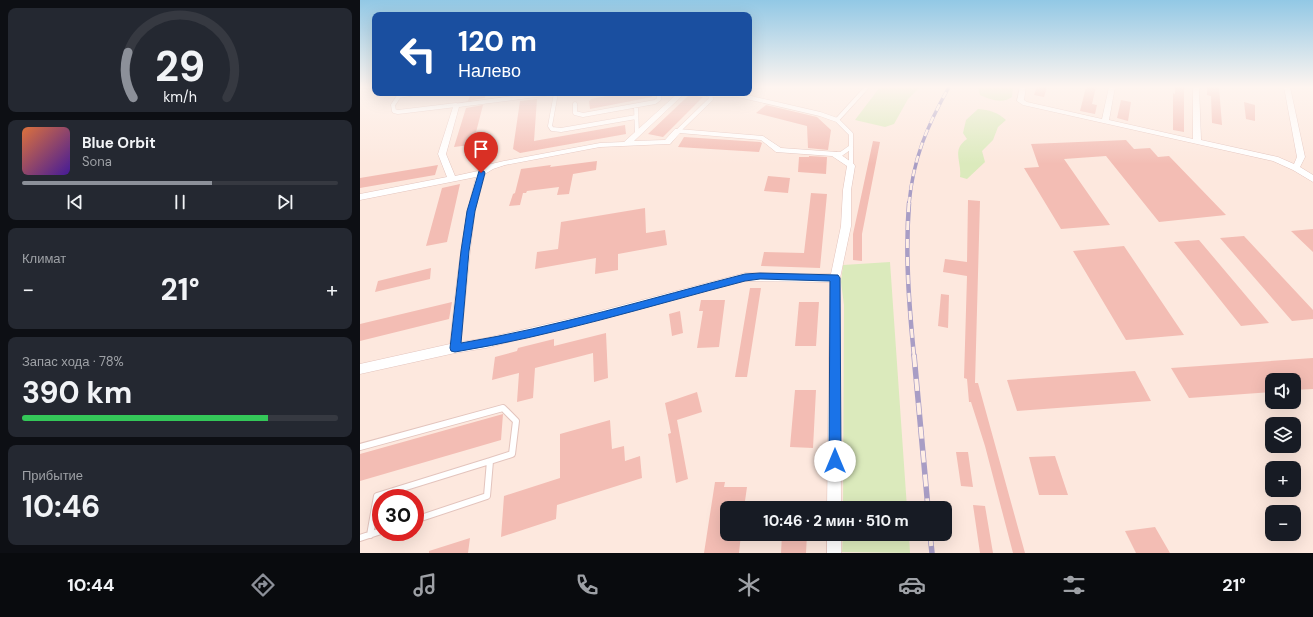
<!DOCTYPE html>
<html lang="ru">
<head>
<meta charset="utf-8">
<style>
  :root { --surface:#171b24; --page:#242831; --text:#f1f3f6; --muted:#9ea1a6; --line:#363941; --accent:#8c9099 }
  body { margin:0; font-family:"DM Sans",sans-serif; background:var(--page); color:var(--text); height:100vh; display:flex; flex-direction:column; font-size:15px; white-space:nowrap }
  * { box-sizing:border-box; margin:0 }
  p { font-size:13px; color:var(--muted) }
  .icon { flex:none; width:22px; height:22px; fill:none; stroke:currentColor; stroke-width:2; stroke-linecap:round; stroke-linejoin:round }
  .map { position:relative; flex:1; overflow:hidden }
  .panel { display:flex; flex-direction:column; gap:8px; padding:8px; background:#0d0f14; width:360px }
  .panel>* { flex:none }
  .hud { position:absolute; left:12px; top:12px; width:380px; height:84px; border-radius:8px; box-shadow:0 4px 16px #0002; background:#1a4fa0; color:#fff; overflow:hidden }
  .controls { position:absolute; left:905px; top:373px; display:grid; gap:8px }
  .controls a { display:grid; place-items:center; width:36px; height:36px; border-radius:8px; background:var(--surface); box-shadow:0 4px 16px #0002; font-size:20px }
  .speed { position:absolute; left:12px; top:489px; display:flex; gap:8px; font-size:20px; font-weight:700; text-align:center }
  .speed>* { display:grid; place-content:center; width:52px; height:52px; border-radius:50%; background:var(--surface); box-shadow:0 4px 16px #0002; line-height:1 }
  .speed .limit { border:6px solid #d22; background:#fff; color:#111 }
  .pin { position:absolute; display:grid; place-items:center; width:34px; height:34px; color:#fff; margin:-41px -17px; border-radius:50% 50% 50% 0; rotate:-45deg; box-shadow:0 0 4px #0007 }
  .pin .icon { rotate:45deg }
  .me { position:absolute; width:44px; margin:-22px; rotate:0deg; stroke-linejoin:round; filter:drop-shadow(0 0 3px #0008) }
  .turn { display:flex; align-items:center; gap:14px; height:84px; padding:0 20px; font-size:18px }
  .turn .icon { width:52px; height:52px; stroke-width:2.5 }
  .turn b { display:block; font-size:28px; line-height:34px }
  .big { font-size:30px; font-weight:700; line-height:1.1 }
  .panel .card { flex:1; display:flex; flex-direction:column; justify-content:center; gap:6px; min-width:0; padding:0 14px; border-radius:8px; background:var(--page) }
  .panel .dial { align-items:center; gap:0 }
  .dial svg { height:104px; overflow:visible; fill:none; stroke:var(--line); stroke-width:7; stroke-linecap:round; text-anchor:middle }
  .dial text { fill:var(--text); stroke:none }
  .song { display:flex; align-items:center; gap:12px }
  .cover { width:48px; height:48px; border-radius:6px; background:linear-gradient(135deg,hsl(20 70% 55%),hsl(260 70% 35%)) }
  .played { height:4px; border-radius:2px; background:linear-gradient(90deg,var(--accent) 60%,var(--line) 60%) }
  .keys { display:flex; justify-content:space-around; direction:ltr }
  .heat { display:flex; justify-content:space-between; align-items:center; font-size:22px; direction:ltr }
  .charge { height:6px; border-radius:3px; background:linear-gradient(90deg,#34c759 78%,var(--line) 0) }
  .trip { position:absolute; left:360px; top:501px; width:232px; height:40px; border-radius:8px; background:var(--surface); box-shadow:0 4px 16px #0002; font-weight:700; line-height:40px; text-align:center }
  .menu { display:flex; height:64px; justify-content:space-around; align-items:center; background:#090b0e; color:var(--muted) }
  .menu .icon { width:28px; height:28px }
  .menu .on { color:var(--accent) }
  .menu b { font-size:18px; color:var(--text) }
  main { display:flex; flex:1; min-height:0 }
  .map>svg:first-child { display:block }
</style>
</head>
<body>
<main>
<section class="panel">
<div class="card dial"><svg viewBox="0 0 100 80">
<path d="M14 69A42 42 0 1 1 86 69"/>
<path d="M14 69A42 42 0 0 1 10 34" stroke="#8c9099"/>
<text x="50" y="56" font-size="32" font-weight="700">29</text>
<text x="50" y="72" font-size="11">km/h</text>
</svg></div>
<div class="card">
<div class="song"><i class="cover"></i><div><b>Blue Orbit</b><p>Sona</p></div></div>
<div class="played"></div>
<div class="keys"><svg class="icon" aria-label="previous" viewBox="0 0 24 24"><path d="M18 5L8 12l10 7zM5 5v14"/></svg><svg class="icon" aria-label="pause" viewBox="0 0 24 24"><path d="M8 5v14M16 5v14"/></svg><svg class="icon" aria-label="next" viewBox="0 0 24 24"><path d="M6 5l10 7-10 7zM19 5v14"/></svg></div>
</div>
<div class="card"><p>Климат</p>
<div class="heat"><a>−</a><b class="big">21°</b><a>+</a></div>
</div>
<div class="card"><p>Запас хода · 78%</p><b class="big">390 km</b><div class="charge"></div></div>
<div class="card"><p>Прибытие</p><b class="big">10:46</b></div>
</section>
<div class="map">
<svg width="953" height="553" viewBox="0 0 953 553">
  <rect width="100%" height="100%" fill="#fde8de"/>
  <path fill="#dbeabc" d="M520 87H560L548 99 534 124 525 127 495 120Z
    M618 87H653L652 97C642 104 631 100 620 95Z
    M618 109C630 110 637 112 646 120L638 127 633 140 622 151 625 162 607 179 600 177C602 161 591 150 607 139L603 133 606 120Z
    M530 262 547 508H483L484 305 481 282 483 265Z
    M483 534H549L550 553 482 552Z"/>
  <path fill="#f3bdb4" d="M677 87H687L684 97 674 95Z
    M726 87H736L732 104 737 105 735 114 720 111Z
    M815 87H824V132L813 130V93L815 94Z
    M847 87H859L862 125 852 123 851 96 847 95Z
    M111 93H126L125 98 108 101Z
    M265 93H292V97L230 109 229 101 231 100 230 99Z
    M329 95 343 97 303 137 288 134Z
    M177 99 174 141 265 125 266 134 160 153 153 149 160 101Z
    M761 100 771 102 768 121 757 118Z
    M884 102 895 105V121L886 119Z
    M123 105 114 140H111L110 145 94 147 106 108Z
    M406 105 457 117 471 130 468 150 448 148 447 126 396 113Z
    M324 137 400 142 402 143 399 152 318 147Z
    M766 140 774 149 790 148 798 157 809 156 866 215 799 222 746 156 704 159 750 225 701 229 664 168 679 167 671 144Z
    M513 141 520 142 502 234V261L493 260V234Z
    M449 156 467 157 466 174 438 172 439 157H449Z
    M237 161 236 170 213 174 209 194 197 195 199 187 167 191 166 193H163L160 205 149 206 153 194 155 193 161 169 191 165 190 167Z
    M78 165 75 175 0 188V178Z
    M408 176 430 178 428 193 404 191Z
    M100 184 87 242 66 246 82 188Z
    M451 193 467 194 460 268 401 266 404 252 444 253Z
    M608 200 620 201 615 383H618L665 553H653L625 446 611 402H609L607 379 604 378 607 276 583 272 585 259 607 262Z
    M285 208 286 233 305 230 307 245 258 254V270L235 274 236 258 175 269 177 252 198 249 201 222Z
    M953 229V252L931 231Z
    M884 236 953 310V319L932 321 860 238Z
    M839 240 909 323 881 326 814 242Z
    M764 246 824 335 766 340 713 251Z
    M71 268 70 279 15 292 18 281Z
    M390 288H401L387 377H375Z
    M581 294 589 295 588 328 578 326Z
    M341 300H365L359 347 337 348 343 311H339Z
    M92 302 89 319 0 341V324Z
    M439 302H459L456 346H435Z
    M320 311 323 333 312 336 309 314Z
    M246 333 248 378 234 382 233 353 175 368 173 398 157 402 159 373 132 380 135 357 157 351 158 348 194 339V346Z
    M953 358V389L934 390V380H912V392L829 398 811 368Z
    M775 371 791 401 657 411 647 380Z
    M435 390H456L453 448 430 447Z
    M337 392 342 412 317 420 328 479 316 483 308 434 311 433 305 403Z
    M143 414 141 440 0 481V454Z
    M250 420 252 449 264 446 265 461 280 456 282 478 197 505 196 519 141 537 144 496 200 478V434Z
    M596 452H608L613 487 601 486Z
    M695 456 708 495H679L669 457Z
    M355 482H365L364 487H387L384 508H367V534H381L379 553H344Z
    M613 505 625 506 633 553H620Z
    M795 527 810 553H776L765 531Z
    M422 534H447L446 553H421Z
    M110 538 108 553H69V551Z"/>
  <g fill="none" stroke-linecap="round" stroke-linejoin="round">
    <g stroke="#e3c4bd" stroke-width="5">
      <path id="service-far1" d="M55 93 39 96 33 105 34 111 38 112 96 105
        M196 93 190 126 192 129 201 130 276 117
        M350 95H378L460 114 477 120
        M215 104V113L223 115 295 102 299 99V93
        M276 106 277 134
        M318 131 351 99 350 95 344 93
        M474 154H481L491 147
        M491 166V134L477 120 507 87"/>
    </g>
    <g stroke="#e3c4bd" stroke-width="8">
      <path id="service" d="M0 447 143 408 156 421 152 454 130 461 127 496 55 520
        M10 535 17 496 130 461
        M0 538 21 531"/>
    </g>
    <g stroke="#e3c4bd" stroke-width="1">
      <path id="minor" d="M660 87H666L664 100 667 102 742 119 749 87H755L749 120 833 139V87H839L841 140 918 157 934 164 937 157 924 87H930L945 157 940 167 953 175V182L933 170 913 161 663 105 657 101Z
        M175 93H195L192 95 99 107 86 154 95 176 118 171 127 165 144 161 240 143 264 142 318 93H325L274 141 305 140 315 129H318L403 136 421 148 477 152 494 164 495 166 491 190V226L480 278 481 508H467L470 282 385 281 126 348 95 353 0 374V364L90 344C96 288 101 232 116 177L0 200V194L87 177 78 154 94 104ZM320 133 401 140 416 152 472 156 487 166 483 190 481 226 471 274 385 273 213 318 126 338 101 342 110 251 115 211 125 174 133 169 145 165 240 147 307 144H310Z
        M467 534H481V553H467Z"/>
    </g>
    <use href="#service-far1" stroke="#fff" stroke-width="4"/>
    <use href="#service" stroke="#fff" stroke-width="6"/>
    <use href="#minor" fill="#fff" fill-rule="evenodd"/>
    <g stroke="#a89dc5" stroke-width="3.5">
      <path id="rail-far2" d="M549 204C553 159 567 126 589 87"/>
    </g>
    <g stroke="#a89dc5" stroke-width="4.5">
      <path id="rail-far1" d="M549 203C545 255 549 305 554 356"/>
    </g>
    <g stroke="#a89dc5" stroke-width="5.5">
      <path id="rail" d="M554 355 568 508
        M570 534 572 553"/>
    </g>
    <use href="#rail-far2" stroke="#ffeee5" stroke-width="2.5" stroke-dasharray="7" stroke-linecap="butt"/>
    <use href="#rail-far1" stroke="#ffeee5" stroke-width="3" stroke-dasharray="9" stroke-linecap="butt"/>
    <use href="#rail" stroke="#ffeee5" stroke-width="4" stroke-dasharray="12" stroke-linecap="butt"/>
  </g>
  <linearGradient id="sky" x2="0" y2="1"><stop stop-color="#92c8e5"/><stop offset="0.53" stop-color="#fef5f0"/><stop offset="1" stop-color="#fef5f0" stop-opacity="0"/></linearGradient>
  <rect width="953" height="164" fill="url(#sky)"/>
  <path fill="#1a73e8" stroke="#114b97" d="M119 171H124L125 173 115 211 109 251 101 343C197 327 291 298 385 274L400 273 478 275 480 278 481 461 479 465 475 467 470 465 469 461 470 281 400 279 385 281C289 306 193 336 95 352L91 351 90 348 101 251 107 211Z"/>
</svg>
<div class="controls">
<a><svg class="icon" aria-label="sound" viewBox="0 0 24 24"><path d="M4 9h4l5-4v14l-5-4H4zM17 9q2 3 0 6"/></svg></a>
<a><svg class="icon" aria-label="layers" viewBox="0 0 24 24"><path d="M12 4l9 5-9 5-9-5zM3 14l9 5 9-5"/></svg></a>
<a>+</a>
<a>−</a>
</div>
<div class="speed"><div class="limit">30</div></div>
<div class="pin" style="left:121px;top:173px;background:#d93025"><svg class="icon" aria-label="arrive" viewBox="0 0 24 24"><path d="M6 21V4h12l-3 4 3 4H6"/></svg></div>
<svg class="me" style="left:475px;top:461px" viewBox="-20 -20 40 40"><circle r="19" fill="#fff"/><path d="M0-13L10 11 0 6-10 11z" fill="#1a73e8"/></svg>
<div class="trip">10:46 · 2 мин · 510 m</div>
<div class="hud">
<div class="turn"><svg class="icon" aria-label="left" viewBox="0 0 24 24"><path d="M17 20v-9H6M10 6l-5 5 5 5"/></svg><div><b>120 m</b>Налево</div></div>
</div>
</div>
</main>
<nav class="menu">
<b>10:44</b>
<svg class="icon on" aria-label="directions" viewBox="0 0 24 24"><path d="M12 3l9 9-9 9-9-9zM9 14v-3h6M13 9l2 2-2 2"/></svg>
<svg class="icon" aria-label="music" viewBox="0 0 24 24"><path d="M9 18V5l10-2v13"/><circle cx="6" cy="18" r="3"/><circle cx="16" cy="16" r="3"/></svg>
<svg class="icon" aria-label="phone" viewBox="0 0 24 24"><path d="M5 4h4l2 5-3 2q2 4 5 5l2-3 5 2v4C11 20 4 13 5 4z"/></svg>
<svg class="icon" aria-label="climate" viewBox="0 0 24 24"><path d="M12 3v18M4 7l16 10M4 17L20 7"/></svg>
<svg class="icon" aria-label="car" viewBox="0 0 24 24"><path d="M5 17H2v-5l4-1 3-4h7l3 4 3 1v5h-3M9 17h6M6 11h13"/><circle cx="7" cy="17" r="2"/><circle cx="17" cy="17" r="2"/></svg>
<svg class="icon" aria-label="filters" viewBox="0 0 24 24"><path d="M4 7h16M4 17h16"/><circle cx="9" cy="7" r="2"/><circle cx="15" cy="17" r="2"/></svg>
<b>21°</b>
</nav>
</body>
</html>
